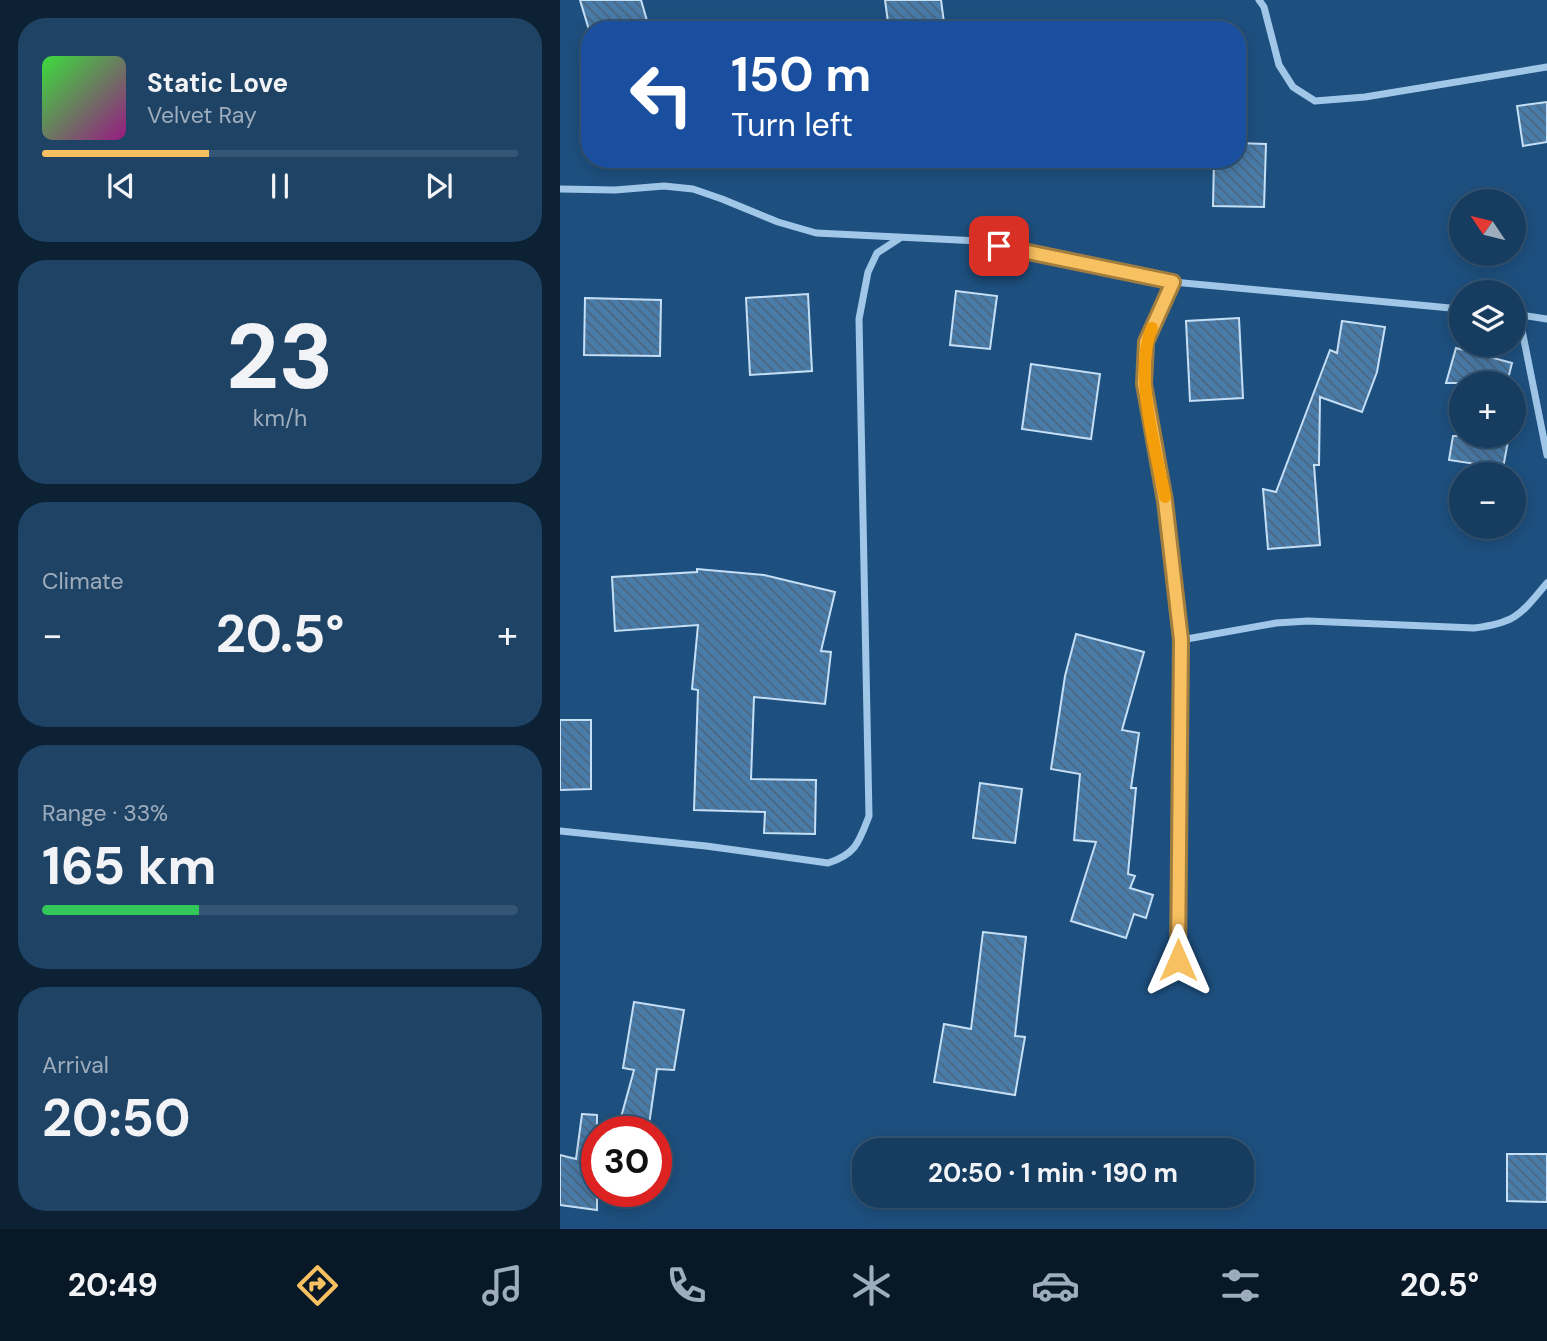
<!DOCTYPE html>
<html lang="en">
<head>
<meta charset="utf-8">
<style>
  :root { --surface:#163c5f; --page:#1f4365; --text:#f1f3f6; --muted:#9eadbd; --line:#355674; --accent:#f7c060 }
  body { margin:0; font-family:"DM Sans",sans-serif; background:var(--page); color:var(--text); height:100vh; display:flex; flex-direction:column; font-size:26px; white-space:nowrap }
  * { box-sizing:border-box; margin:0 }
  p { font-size:23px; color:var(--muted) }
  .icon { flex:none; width:38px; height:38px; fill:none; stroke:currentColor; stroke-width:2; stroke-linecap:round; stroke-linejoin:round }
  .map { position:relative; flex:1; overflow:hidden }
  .sheet { display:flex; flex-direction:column; gap:18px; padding:18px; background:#0c2134; width:560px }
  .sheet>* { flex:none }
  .hud { position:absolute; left:21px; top:21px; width:665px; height:147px; border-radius:28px; box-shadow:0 4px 18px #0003,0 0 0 2px var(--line); background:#1a4fa0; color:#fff; overflow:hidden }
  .needle { width:46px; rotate:305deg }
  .tools { position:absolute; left:889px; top:189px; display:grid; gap:14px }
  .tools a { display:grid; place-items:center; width:77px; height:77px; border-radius:50%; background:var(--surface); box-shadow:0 4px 18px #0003,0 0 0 2px var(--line); font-size:35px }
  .speed { position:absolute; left:21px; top:1116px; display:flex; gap:14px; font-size:35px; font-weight:700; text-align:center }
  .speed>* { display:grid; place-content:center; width:91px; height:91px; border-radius:50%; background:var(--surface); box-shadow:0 4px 18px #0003,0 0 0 2px var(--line); line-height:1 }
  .speed .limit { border:10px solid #d22; background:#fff; color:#111 }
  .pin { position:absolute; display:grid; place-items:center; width:60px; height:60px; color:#fff; margin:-30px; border-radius:14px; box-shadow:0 4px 10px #0006 }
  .me { position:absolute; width:77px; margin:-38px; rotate:0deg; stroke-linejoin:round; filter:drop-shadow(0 0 5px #0008) }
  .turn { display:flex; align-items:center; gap:24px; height:147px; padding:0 35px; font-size:32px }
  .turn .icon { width:91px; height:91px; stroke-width:2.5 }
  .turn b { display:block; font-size:49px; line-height:60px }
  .big { font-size:52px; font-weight:700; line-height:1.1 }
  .sheet .widget { flex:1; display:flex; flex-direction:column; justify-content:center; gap:10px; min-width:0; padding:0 24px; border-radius:28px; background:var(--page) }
  .sheet .dial { align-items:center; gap:0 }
  .dial b { font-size:91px; line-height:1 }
  .song { display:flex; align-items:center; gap:21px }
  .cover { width:84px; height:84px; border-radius:10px; background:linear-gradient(135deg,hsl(120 70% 55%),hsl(310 70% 35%)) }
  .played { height:7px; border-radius:4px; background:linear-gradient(90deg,var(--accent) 35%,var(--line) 35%) }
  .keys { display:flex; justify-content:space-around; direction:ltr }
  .heat { display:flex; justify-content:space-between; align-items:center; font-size:38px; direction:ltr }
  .charge { height:10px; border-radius:5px; background:linear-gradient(90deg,#34c759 33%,var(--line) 0) }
  .trip { position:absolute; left:292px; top:1138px; width:402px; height:70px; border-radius:28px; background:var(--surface); box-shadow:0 4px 18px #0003,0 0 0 2px var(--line); font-weight:700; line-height:70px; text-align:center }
  .menu { display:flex; height:112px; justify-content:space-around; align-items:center; background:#091826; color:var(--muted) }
  .menu .icon { width:49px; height:49px }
  .menu .active { color:var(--accent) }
  .menu b { font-size:32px; color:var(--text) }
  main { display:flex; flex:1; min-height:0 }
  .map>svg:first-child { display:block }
</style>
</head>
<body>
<main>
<section class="sheet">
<div class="widget">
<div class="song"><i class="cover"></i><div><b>Static Love</b><p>Velvet Ray</p></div></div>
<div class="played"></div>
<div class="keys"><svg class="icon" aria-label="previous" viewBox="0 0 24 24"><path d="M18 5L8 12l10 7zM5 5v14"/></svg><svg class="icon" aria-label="pause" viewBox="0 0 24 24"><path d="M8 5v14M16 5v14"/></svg><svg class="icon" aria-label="next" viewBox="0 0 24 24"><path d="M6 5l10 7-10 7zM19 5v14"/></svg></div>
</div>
<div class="widget dial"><b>23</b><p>km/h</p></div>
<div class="widget"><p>Climate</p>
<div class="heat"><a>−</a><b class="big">20.5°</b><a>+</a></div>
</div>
<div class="widget"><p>Range · 33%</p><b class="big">165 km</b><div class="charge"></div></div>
<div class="widget"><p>Arrival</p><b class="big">20:50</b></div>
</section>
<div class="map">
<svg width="987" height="1229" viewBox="0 0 987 1229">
  <defs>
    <pattern id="building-back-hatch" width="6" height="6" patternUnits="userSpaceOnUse" patternTransform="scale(1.75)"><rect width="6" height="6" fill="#4a7caa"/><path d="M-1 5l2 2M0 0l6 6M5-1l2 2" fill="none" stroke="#4b6680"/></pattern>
  </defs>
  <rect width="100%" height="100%" fill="#1e507f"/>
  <path fill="url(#building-back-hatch)" stroke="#c5dff6" stroke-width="2" d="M20 0H81L88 24 70 30H29Z
    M325 0H381L385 30H329Z
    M987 102V142L963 146 957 106Z
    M677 143 706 144 704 207 653 206 654 159H677Z
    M396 291 437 296 430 349 390 345Z
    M248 294 252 371 190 375 186 298Z
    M25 298 101 300 100 356 24 355Z
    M679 318 683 398 630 401 626 321Z
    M782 321 825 327 817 372 802 412 760 397 759 465H754L760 545 708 549 703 489 716 492 770 350 777 353Z
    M896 348 952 363 947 383H886Z
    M471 364 540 374 531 439 462 429Z
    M893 436H949L943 468 889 460Z
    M137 569 204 575 275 592 261 651 271 652 265 704 194 697 191 779 256 780 255 834 204 833 205 812 134 810 138 690 132 689 138 625 55 631 52 577 137 572Z
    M516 634 584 652 562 730 579 733 571 788H576L568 874 575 876 570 888 593 895 586 918 574 914 566 938 511 921 536 842 514 840 520 774 491 769 505 676Z
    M0 720H31V789L0 790Z
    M420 783 462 789 455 843 413 838Z
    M423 932 466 937 455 1036 465 1037 455 1095 374 1082 384 1024 411 1029Z
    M74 1002 124 1010 114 1070 97 1069 88 1132H57L74 1070 63 1068Z
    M22 1114 37 1115V1210L0 1205V1155L16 1159Z
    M947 1154H987V1202L947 1201Z"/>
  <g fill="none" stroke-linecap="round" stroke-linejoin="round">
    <path stroke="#a1c7e8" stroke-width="7" d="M699 0 704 7 719 65 733 87 755 101 805 97 987 67
      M0 189 55 190 104 186 133 189 162 199 218 222 256 233 419 241 613 282 901 309
      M613 282 586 342 584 384 605 501 621 640 619 960
      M954 314 987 319
      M959 315 987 455
      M621 640 716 623 748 621 914 628C956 623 961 614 987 583
      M0 831 146 846 268 863C296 854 299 842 309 816L299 319 308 272 317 253 340 238"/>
  </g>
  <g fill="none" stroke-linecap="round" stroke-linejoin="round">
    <g stroke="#a17d3e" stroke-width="18">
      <path id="route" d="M439 246 613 282 586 342 584 384 605 501 621 640 618 960"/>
    </g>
    <use href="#route" stroke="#f7c060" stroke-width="12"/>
    <path stroke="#f59e0b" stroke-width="12" d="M592 328C573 372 596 450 605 497"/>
  </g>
</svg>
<div class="tools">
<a><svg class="needle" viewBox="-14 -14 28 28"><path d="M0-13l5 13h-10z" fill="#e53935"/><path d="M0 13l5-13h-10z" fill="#9eadbd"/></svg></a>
<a><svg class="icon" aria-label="layers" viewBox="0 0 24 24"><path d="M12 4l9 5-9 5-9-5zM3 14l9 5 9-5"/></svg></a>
<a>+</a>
<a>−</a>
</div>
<div class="speed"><div class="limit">30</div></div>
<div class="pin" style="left:439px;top:246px;background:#d93025"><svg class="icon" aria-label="arrive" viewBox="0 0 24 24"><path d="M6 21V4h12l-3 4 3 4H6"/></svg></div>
<svg class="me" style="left:618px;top:960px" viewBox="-20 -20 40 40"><path d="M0-17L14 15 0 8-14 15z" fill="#f7c060" stroke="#fff" stroke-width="4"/></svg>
<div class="trip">20:50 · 1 min · 190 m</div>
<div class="hud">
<div class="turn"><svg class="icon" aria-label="left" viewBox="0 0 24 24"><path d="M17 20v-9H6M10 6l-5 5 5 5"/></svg><div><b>150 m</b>Turn left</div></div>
</div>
</div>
</main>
<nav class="menu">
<b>20:49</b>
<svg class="icon active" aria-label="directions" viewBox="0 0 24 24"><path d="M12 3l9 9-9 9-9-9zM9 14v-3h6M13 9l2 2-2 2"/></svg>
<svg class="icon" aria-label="music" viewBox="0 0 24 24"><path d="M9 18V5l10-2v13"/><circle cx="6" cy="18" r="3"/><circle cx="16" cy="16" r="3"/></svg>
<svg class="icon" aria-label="phone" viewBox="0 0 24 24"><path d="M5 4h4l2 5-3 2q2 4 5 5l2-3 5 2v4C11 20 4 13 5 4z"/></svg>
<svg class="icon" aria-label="climate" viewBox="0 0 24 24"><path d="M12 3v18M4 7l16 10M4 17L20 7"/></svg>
<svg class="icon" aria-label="car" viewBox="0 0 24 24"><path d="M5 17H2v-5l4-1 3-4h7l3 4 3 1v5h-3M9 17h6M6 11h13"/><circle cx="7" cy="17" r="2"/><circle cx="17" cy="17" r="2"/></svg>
<svg class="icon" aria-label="filters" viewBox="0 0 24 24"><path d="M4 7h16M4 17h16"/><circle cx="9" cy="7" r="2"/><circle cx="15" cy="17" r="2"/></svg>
<b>20.5°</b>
</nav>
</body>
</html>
